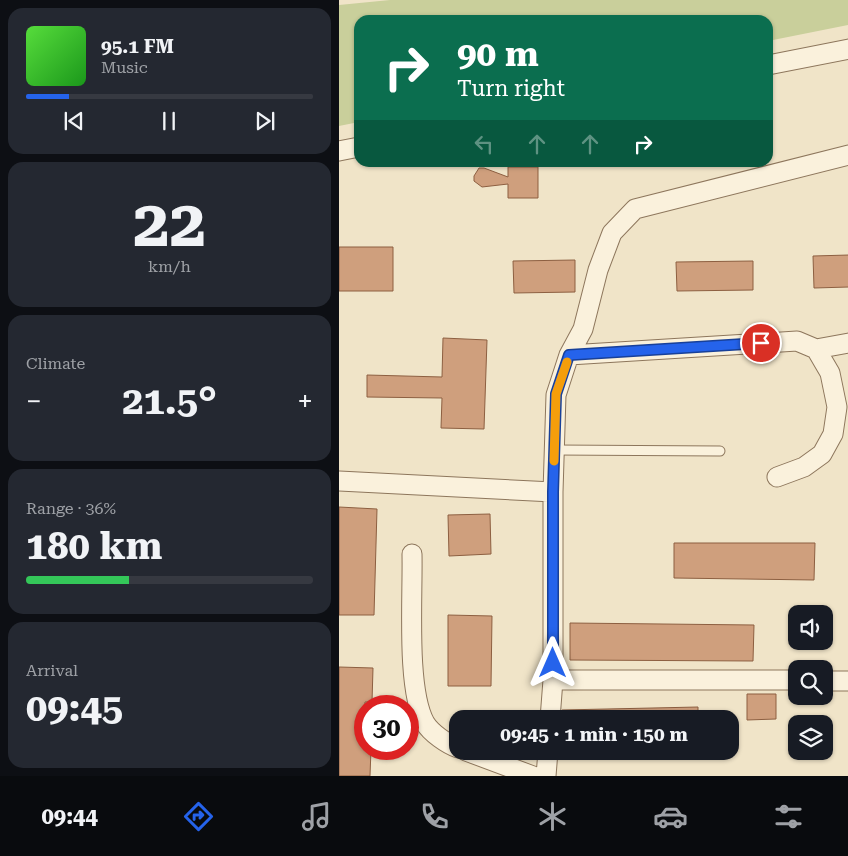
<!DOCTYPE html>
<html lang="en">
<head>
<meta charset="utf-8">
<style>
  :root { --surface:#171b24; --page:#242831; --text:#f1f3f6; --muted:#9ea1a6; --line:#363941; --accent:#2563eb }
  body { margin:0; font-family:"Roboto Serif",serif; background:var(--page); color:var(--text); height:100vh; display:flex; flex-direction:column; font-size:19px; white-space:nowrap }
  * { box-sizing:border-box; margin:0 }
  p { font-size:16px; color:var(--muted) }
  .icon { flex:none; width:28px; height:28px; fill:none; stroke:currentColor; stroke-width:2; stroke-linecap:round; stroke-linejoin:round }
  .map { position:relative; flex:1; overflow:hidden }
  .details { display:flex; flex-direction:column; gap:8px; padding:8px; background:#0d0f14; width:339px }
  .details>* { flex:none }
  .top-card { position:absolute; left:15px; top:15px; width:419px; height:152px; border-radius:15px; box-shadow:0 1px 4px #0004; background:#0b6e4f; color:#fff; overflow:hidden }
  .tools { position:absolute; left:449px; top:605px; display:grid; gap:10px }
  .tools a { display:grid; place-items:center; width:45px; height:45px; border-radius:10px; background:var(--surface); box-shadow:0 1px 4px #0004; font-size:25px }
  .speed { position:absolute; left:15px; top:695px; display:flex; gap:10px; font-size:25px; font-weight:700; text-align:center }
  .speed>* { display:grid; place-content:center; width:65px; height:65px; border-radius:50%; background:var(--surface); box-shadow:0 1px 4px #0004; line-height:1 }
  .speed .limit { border:8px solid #d22; background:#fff; color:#111 }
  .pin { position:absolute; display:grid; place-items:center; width:42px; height:42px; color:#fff; margin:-21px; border:2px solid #fff; border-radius:50%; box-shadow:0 1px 5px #0007 }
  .me { position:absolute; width:55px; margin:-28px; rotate:0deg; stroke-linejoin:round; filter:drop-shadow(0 0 4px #0008) }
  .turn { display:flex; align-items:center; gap:18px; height:105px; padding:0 20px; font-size:22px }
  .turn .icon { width:65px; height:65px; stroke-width:2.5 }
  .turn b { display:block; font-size:35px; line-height:42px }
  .lanes { display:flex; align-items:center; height:48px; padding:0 20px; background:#0003; justify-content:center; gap:25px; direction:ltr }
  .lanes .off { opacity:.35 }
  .big { font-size:38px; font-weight:700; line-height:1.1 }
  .details .widget { flex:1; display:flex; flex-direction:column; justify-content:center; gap:8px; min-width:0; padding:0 18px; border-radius:15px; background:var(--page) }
  .details .dial { align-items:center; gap:0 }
  .dial b { font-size:65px; line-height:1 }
  .song { display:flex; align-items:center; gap:15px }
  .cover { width:60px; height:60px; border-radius:8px; background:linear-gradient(135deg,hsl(110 70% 55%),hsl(120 70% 35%)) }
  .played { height:5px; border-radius:2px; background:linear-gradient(90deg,var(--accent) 15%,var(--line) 15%) }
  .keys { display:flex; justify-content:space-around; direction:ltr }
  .heat { display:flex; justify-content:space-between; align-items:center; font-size:28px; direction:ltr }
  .charge { height:8px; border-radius:4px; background:linear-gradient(90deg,#34c759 36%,var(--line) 0) }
  .trip { position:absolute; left:110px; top:710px; width:290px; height:50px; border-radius:15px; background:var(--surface); box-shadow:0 1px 4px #0004; font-weight:700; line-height:50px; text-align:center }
  .tab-bar { display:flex; height:80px; justify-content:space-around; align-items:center; background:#090b0e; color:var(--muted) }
  .tab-bar .icon { width:35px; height:35px }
  .tab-bar .selected { color:var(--accent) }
  .tab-bar b { font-size:22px; color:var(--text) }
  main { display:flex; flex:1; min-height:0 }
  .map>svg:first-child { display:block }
</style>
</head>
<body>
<main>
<section class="details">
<div class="widget">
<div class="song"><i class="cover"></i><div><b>95.1 FM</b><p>Music</p></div></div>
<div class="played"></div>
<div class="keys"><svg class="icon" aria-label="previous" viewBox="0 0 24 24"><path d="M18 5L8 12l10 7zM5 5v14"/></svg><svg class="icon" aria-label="pause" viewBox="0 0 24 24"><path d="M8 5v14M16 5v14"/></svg><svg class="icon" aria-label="next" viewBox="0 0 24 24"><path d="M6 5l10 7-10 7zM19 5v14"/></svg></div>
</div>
<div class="widget dial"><b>22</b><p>km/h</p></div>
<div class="widget"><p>Climate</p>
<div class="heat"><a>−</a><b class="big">21.5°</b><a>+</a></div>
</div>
<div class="widget"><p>Range · 36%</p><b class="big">180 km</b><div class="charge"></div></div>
<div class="widget"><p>Arrival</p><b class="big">09:45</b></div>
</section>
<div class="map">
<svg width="510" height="776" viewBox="0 0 510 776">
  <rect width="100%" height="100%" fill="#f0e4c8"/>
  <path fill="#c9cf9b" d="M51 0H509V25L429 41V20H20V122L0 126V5Z"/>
  <path fill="#cf9f7d" stroke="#8d5f41" d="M169 167H199V198H169V184L143 187 135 181V176L140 168H145L169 177Z
    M0 247H54V291H0Z
    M510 255V287L475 288 474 256Z
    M236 260V292L175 293 174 261Z
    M414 261V290L338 291 337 262Z
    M104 338 148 340 145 429 102 428 103 398 28 397V375L103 377Z
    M0 507 38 509 35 615H0Z
    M151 514 152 554 110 556 109 515Z
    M335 543H476L475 580 335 578Z
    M109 615 153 616 152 686H109Z
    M231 623 415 625 414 661 231 660Z
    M0 667 34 668 33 702H26V749H32L31 776H0Z
    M408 694H437V719L408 720Z
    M359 707V719H222L223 710Z
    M220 751H360V752L220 755Z"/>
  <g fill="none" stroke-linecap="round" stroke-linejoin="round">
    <g stroke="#8d765c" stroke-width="11">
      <path id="lane" d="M216 450 381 451"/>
    </g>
    <g stroke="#8d765c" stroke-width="21">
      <path id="street" d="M429 65 510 49
        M0 151 20 147
        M477 349 510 343
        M230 355 458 341 477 349 491 373 498 407 494 434 483 454 465 467 438 477
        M0 481 214 492
        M73 554C74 596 67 689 86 723 92 733 108 744 119 748
        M214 680H458
        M485 681H510
        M211 719 214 680V492L217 395 230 355 244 329 259 270 273 233 296 209 510 155
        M127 751 194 776
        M207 776 209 751"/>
    </g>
    <use href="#lane" stroke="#faf1dc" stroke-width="9"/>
    <use href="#street" stroke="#faf1dc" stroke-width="19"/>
  </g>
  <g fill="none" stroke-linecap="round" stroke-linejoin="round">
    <g stroke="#184099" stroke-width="12">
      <path id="route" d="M214 663V492L217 394 230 355 422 343"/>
    </g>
    <use href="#route" stroke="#2563eb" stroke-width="9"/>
    <path stroke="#f59e0b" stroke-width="9" d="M215 461 217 394 228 362"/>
  </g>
</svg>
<div class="tools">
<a><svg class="icon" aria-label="sound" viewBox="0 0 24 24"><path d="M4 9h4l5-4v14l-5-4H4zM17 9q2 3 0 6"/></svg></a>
<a><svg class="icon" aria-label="search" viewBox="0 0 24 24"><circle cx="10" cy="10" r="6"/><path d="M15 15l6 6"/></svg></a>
<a><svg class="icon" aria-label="layers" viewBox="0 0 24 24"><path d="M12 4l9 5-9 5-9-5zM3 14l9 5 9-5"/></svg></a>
</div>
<div class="speed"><div class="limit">30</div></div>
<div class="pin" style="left:422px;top:343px;background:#d93025"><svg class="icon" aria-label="arrive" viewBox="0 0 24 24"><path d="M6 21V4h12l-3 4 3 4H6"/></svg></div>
<svg class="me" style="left:214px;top:663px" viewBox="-20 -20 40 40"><path d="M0-17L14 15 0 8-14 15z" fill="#2563eb" stroke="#fff" stroke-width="4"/></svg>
<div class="trip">09:45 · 1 min · 150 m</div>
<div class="top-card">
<div class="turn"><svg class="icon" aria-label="right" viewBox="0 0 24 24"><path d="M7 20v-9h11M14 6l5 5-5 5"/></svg><div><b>90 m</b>Turn right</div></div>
<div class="lanes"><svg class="icon off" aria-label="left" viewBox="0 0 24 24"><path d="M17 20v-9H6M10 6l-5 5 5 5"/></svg><svg class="icon off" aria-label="ahead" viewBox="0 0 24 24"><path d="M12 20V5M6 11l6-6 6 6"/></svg><svg class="icon off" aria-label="ahead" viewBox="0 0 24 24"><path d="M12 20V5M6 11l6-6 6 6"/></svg><svg class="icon" aria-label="right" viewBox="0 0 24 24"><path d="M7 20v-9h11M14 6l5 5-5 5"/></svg></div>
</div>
</div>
</main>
<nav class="tab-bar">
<b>09:44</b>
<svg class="icon selected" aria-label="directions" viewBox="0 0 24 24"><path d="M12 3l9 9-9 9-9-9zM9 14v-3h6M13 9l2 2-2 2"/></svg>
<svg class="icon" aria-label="music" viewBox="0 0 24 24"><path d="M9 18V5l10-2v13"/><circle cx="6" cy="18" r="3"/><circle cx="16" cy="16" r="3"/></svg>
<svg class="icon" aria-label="phone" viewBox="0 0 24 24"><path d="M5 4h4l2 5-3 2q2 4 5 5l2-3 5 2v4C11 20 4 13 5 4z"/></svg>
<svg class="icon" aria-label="climate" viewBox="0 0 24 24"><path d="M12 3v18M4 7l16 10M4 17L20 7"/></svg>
<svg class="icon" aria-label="car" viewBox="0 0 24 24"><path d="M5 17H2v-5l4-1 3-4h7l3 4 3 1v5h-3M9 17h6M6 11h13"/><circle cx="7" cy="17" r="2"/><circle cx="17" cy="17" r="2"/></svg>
<svg class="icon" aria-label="filters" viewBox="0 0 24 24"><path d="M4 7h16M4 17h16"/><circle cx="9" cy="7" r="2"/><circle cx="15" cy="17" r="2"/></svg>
</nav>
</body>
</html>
